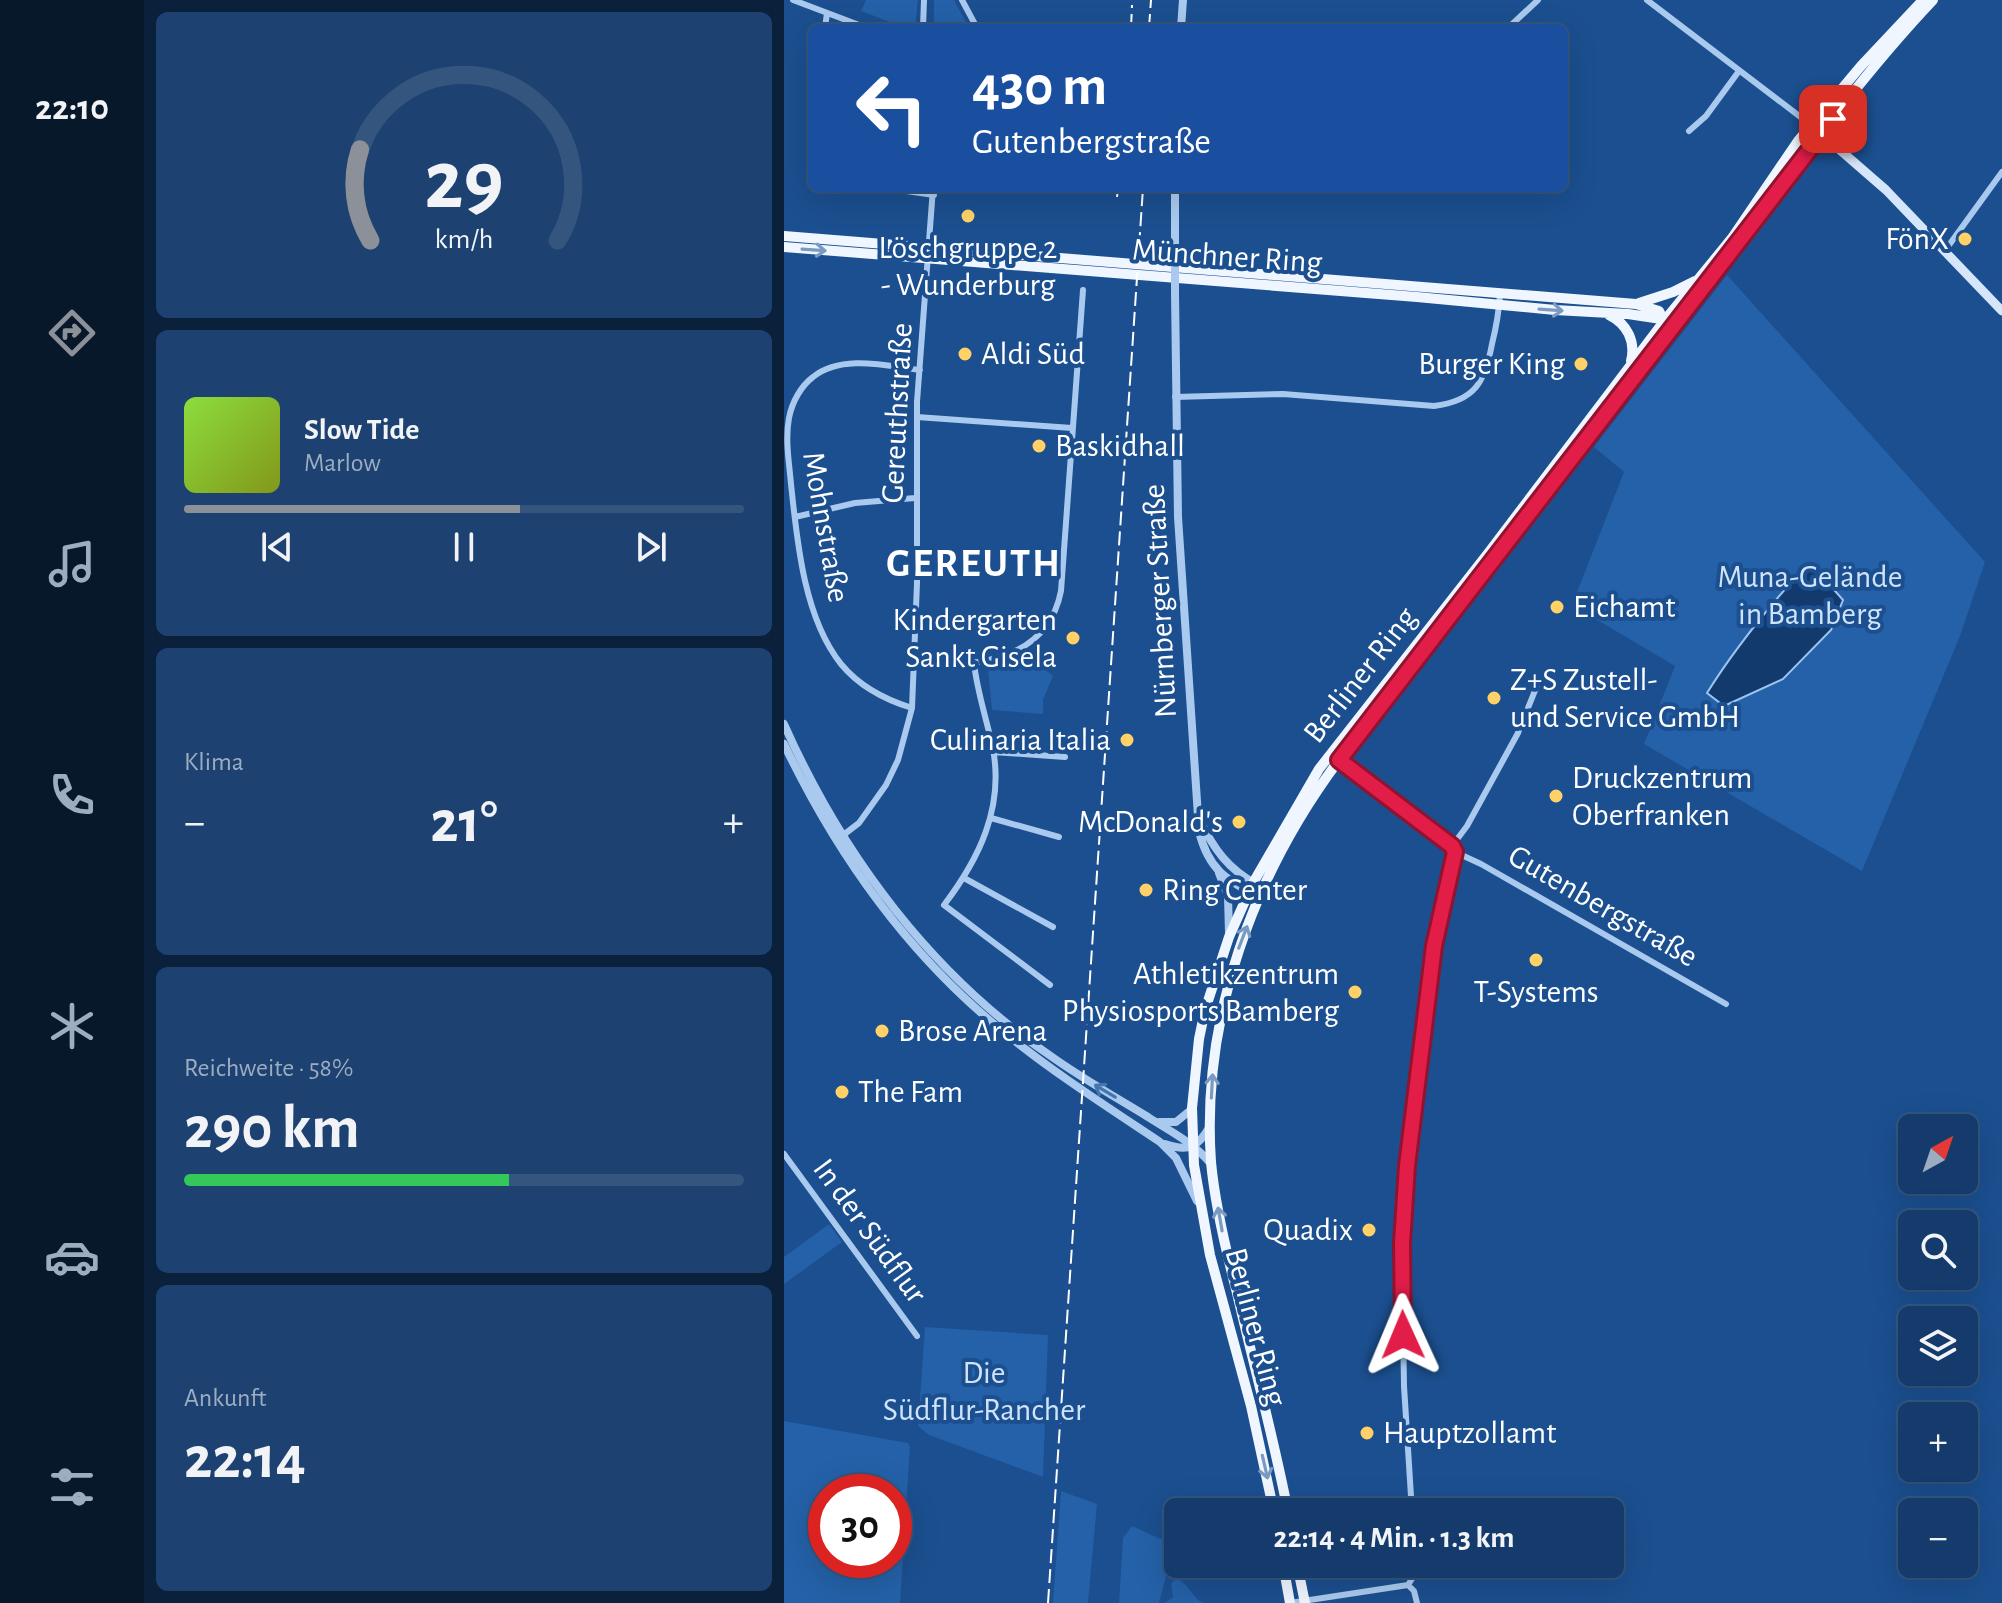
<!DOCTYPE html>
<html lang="de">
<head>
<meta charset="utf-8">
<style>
  :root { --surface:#143b6b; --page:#1d4271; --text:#f1f3f6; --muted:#9dadc1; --line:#33557e; --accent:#8c9099 }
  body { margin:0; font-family:"Alegreya Sans",sans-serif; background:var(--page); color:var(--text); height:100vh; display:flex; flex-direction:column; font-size:30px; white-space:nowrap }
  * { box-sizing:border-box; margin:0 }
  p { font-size:26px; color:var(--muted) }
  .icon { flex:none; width:44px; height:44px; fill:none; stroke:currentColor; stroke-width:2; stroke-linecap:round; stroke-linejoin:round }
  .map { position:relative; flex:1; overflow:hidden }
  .side { display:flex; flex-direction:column; gap:12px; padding:12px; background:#0b203b; width:640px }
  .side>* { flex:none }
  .top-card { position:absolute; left:24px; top:24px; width:760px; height:168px; border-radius:12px; box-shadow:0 8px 32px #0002,0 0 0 2px var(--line); background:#1a4fa0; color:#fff; overflow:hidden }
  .needle { width:52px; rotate:40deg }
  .tools { position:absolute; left:1114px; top:1114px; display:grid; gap:16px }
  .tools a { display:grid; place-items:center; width:80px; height:80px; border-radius:12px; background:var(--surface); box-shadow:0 8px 32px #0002,0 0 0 2px var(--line); font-size:40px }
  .speed { position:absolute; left:24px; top:1474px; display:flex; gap:16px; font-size:40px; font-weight:700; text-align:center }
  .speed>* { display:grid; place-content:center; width:104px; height:104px; border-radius:50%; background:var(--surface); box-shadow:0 8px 32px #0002,0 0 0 2px var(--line); line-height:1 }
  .speed .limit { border:12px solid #d22; background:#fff; color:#111 }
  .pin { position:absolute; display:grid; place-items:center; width:68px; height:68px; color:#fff; margin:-34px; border-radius:16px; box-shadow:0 4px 12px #0006 }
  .me { position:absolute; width:88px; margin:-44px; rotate:359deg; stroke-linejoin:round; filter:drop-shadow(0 0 6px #0008) }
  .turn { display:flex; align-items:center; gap:28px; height:168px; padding:0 32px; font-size:36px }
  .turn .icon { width:104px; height:104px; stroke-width:2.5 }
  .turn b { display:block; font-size:56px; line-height:68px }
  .big { font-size:60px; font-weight:700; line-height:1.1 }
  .side .card { flex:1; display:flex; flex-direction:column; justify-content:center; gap:12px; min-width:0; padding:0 28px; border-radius:12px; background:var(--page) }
  .side .dial { align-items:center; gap:0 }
  .dial svg { height:208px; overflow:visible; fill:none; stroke:var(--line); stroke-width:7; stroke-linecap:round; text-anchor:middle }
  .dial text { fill:var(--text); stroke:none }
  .song { display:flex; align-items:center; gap:24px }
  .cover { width:96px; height:96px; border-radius:12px; background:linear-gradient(135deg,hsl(90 70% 55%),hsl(70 70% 35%)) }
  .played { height:8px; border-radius:4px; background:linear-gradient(90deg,var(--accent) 60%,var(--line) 60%) }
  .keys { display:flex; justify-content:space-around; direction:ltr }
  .heat { display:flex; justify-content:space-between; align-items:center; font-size:44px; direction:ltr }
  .charge { height:12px; border-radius:6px; background:linear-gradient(90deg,#34c759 58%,var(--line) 0) }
  .trip { position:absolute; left:380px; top:1498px; width:460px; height:80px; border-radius:12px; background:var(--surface); box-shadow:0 8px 32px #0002,0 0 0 2px var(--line); font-weight:700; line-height:80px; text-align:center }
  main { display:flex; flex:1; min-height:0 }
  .tabs { display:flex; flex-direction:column; width:144px; justify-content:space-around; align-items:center; background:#08182b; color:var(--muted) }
  .tabs .icon { width:56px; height:56px }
  .tabs .active { color:var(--accent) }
  .tabs b { font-size:36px; color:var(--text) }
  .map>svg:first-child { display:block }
</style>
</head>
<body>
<main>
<nav class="tabs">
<b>22:10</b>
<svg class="icon active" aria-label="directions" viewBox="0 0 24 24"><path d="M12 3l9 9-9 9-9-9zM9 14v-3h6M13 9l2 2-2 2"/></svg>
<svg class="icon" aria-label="music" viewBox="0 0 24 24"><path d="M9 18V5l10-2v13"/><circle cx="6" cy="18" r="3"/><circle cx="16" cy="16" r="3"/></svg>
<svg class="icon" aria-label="phone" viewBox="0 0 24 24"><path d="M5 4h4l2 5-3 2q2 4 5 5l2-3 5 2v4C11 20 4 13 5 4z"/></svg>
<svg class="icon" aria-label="climate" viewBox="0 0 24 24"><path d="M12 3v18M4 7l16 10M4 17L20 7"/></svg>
<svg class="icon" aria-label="car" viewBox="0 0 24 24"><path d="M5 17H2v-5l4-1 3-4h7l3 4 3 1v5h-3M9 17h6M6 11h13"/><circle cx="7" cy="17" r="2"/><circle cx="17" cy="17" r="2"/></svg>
<svg class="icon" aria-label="filters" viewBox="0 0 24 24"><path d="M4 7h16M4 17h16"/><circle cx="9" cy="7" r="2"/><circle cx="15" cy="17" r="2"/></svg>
</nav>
<section class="side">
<div class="card dial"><svg viewBox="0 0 100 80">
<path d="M14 69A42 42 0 1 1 86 69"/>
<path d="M14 69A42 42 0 0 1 10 34" stroke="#8c9099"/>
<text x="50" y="56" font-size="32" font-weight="700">29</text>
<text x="50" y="72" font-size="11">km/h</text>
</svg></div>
<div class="card">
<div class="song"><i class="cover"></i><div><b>Slow Tide</b><p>Marlow</p></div></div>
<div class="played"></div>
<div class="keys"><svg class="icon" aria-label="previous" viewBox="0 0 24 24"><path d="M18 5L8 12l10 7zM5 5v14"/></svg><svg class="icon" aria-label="pause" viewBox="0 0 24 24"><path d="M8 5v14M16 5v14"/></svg><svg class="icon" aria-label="next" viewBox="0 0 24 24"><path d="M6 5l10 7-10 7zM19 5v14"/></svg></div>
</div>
<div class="card"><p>Klima</p>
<div class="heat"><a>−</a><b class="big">21°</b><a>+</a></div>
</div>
<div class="card"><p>Reichweite · 58%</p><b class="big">290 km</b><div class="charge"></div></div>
<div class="card"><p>Ankunft</p><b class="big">22:14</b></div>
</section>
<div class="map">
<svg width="1218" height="1603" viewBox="0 0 1218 1603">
  <rect width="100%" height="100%" fill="#1b4f8f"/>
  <path fill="#2461a8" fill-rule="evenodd" d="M82 0H134L131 28H122L77 11Z
    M150 0H170L185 28H150Z
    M943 275 1201 562 1176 636 1078 871 860 744 891 666 788 605 840 472 810 447Z
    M245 656 269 676 259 700V714L208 710 204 669Z
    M45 1224 58 1242 0 1284V1257Z
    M141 1327 264 1335 259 1477 145 1435 134 1426Z
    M0 1421 124 1443 126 1447 116 1603H0ZM42 1492H110V1560H42Z
    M277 1491 313 1504 304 1603H269Z
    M348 1526 390 1545 375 1603H335L339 1538Z
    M391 1579C404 1581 407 1597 419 1603H381L389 1597 387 1584Z"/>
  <path fill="#123a6d" stroke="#9cc4f0" stroke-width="2" d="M1031 568 1059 600 1047 630 999 679 940 706 923 693C951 648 983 609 1018 570Z"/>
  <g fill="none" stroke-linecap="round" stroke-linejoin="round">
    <path stroke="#a9c9ee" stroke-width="6" d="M9 0 83 28
      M178 0 193 28
      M863 0 1027 125
      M41 28 43 13
      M139 28 140 0
      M724 28 754 0
      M905 131 922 116 955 71
      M102 188 150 195
      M1160 252 1218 172
      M391 397 499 394 650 406C691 401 701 382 708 344 712 328 715 311 716 294
      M133 417 288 428
      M11 517 71 503 131 498
      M190 663C193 692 203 720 209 749 220 808 195 859 160 905L266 985
      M131 665C190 667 263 662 277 591L299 290
      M128 708C102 700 75 686 57 664 20 618 13 541 7 484 5 461 1 440 5 418 8 402 17 386 29 377 58 354 103 366 136 370
      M209 752 281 757
      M552 758 668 846 671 852 650 946 619 1202 618 1262 620 1386 628 1512
      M207 818 275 837
      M58 836 75 823 102 785 114 760 128 708 133 583V402L149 188
      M668 846 683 826 734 733 754 683
      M671 852 697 864 942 1004
      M180 878 269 927
      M0 1154 133 1336
      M624 1585 631 1574V1564
      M624 1585 630 1591 633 1603
      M506 1603 624 1585"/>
    <path stroke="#a9c9ee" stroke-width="8" d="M397 28 399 0
      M391 255V188
      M391 293 394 517 415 831C424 869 442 880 475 897
      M0 724C59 857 149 977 271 1059 301 1080 333 1098 364 1117 387 1132 409 1142 427 1164
      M0 744C52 853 122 952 216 1029 267 1071 322 1106 376 1142L392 1158 413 1201
      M416 821C430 849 444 869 472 884
      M435 873 444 896 445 934
      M375 1122H392L408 1109
      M381 1144C404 1152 414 1148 426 1126"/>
    <path stroke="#d6e6fa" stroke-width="9" d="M1033 130 1102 190 1218 311"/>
    <path stroke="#f0f6ff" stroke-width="10" d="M0 236 852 304 875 311 881 323
      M0 247 633 297 771 310 844 314 884 320
      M855 303 889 292 911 281
      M825 315C843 324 852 341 847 361
      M490 1512 467 1406 426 1255 410 1165 408 1108 415 1039 421 1010 445 937 469 883 535 769 705 552 881 320 948 238 1014 141 1077 66 1139 0
      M504 1512C490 1439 470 1366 453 1293 442 1251 431 1206 427 1162 417 1018 469 875 555 760 674 604 796 451 916 295 992 195 1063 91 1149 0
      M499 1564 506 1603
      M513 1564 521 1603"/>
    <path stroke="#fff" stroke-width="2" stroke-dasharray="14 6" stroke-linecap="butt" d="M347 28 348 5
      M365 28 367 0
      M333 197 334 188
      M264 1603 359 188"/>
    <path stroke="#a9c9ee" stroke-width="8" d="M391 293V255"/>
  </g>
  <defs><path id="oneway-shaft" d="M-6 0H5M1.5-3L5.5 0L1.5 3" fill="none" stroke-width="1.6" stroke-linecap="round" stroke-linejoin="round" transform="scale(2)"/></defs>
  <g stroke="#7b9ac1">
    <use href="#oneway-shaft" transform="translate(30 250) rotate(4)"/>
    <use href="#oneway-shaft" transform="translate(767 310) rotate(4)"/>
    <use href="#oneway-shaft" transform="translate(459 937) rotate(-69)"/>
    <use href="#oneway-shaft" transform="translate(428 1086) rotate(-87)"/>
    <use href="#oneway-shaft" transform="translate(436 1219) rotate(-100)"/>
    <use href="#oneway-shaft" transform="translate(481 1467) rotate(77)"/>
  </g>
  <use stroke="#4674ac" href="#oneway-shaft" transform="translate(321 1091) rotate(-149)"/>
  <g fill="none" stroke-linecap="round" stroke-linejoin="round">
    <g stroke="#92132f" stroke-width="20">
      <path id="route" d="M619 1335 618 1243 623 1166 650 946 671 852 668 846 555 760 1049 119"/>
    </g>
    <use href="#route" stroke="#e11d48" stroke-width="14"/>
  </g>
  <g fill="#ffd166" stroke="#1b4f8f" stroke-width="3">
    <circle cx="184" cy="216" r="8"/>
    <circle cx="1181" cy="239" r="8"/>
    <circle cx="181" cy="354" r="8"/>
    <circle cx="797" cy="364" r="8"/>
    <circle cx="255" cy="446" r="8"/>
    <circle cx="773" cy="607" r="8"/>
    <circle cx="289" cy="638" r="8"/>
    <circle cx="710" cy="698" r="8"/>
    <circle cx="343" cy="740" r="8"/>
    <circle cx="772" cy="796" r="8"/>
    <circle cx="455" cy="822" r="8"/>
    <circle cx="362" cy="890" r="8"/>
    <circle cx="752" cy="960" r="8"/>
    <circle cx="571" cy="992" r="8"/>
    <circle cx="98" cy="1031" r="8"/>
    <circle cx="58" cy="1092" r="8"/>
    <circle cx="585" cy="1230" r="8"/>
    <circle cx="583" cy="1433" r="8"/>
  </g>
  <g text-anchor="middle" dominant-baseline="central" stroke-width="8" stroke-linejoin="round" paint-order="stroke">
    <g font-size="32" fill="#fff" stroke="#1b4f8f" text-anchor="start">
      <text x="1165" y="239" text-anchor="end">FönX</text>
      <text x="184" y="248" text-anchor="middle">Löschgruppe 2<tspan x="184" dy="37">- Wunderburg</tspan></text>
      <text x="197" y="354">Aldi Süd</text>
      <text x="781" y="364" text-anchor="end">Burger King</text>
      <text x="271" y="446">Baskidhall</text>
      <text x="789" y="607">Eichamt</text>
      <text x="273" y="620" text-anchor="end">Kindergarten<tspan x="273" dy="37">Sankt Gisela</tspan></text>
      <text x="726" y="680">Z+S Zustell-<tspan x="726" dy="37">und Service GmbH</tspan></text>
      <text x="327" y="740" text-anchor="end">Culinaria Italia</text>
      <text x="788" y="778">Druckzentrum<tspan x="788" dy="37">Oberfranken</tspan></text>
      <text x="439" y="822" text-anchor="end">McDonald's</text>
      <text x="378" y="890">Ring Center</text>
      <text x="555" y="974" text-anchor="end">Athletikzentrum<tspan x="555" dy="37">Physiosports Bamberg</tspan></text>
      <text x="752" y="992" text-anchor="middle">T-Systems</text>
      <text x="114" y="1031">Brose Arena</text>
      <text x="74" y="1092">The Fam</text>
      <text x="569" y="1230" text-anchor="end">Quadix</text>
      <text x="599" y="1433">Hauptzollamt</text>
    </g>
    <g font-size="32" fill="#fff" stroke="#1b4f8f">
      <text transform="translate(443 256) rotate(4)">Münchner Ring</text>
      <text transform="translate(113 413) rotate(-87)">Gereuthstraße</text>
      <text transform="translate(42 527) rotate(80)">Mohnstraße</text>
      <text transform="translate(376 601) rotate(-93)">Nürnberger Straße</text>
      <text transform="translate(576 675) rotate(-52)">Berliner Ring</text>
      <text transform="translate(819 906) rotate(30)">Gutenbergstraße</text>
      <text transform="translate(86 1231) rotate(54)">In der Südflur</text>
      <text transform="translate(472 1327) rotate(75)">Berliner Ring</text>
    </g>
    <g font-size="32" fill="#cfe3fa" stroke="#1b4f8f">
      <text x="1026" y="577">Muna-Gelände<tspan x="1026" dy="37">in Bamberg</tspan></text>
      <text x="200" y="1373">Die<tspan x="200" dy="37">Südflur-Rancher</tspan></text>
    </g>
    <g font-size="40" font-weight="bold" letter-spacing="2" fill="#fff" stroke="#1b4f8f">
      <text x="190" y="564">GEREUTH</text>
    </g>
  </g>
</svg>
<div class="tools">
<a><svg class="needle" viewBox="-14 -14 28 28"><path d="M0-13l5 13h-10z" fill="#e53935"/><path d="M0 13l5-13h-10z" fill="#9dadc1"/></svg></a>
<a><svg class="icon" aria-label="search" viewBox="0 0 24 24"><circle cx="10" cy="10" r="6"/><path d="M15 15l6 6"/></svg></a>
<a><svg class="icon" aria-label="layers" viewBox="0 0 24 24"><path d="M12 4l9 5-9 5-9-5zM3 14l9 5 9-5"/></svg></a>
<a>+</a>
<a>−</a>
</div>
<div class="speed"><div class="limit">30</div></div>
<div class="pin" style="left:1049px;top:119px;background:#d93025"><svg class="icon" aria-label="arrive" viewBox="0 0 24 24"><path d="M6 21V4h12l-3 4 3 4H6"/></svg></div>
<svg class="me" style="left:619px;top:1335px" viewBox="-20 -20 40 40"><path d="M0-17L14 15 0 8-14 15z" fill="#e11d48" stroke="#fff" stroke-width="4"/></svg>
<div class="trip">22:14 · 4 Min. · 1.3 km</div>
<div class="top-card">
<div class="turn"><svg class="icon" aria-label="left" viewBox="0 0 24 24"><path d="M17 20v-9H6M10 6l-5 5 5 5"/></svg><div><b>430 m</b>Gutenbergstraße</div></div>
</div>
</div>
</main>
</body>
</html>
